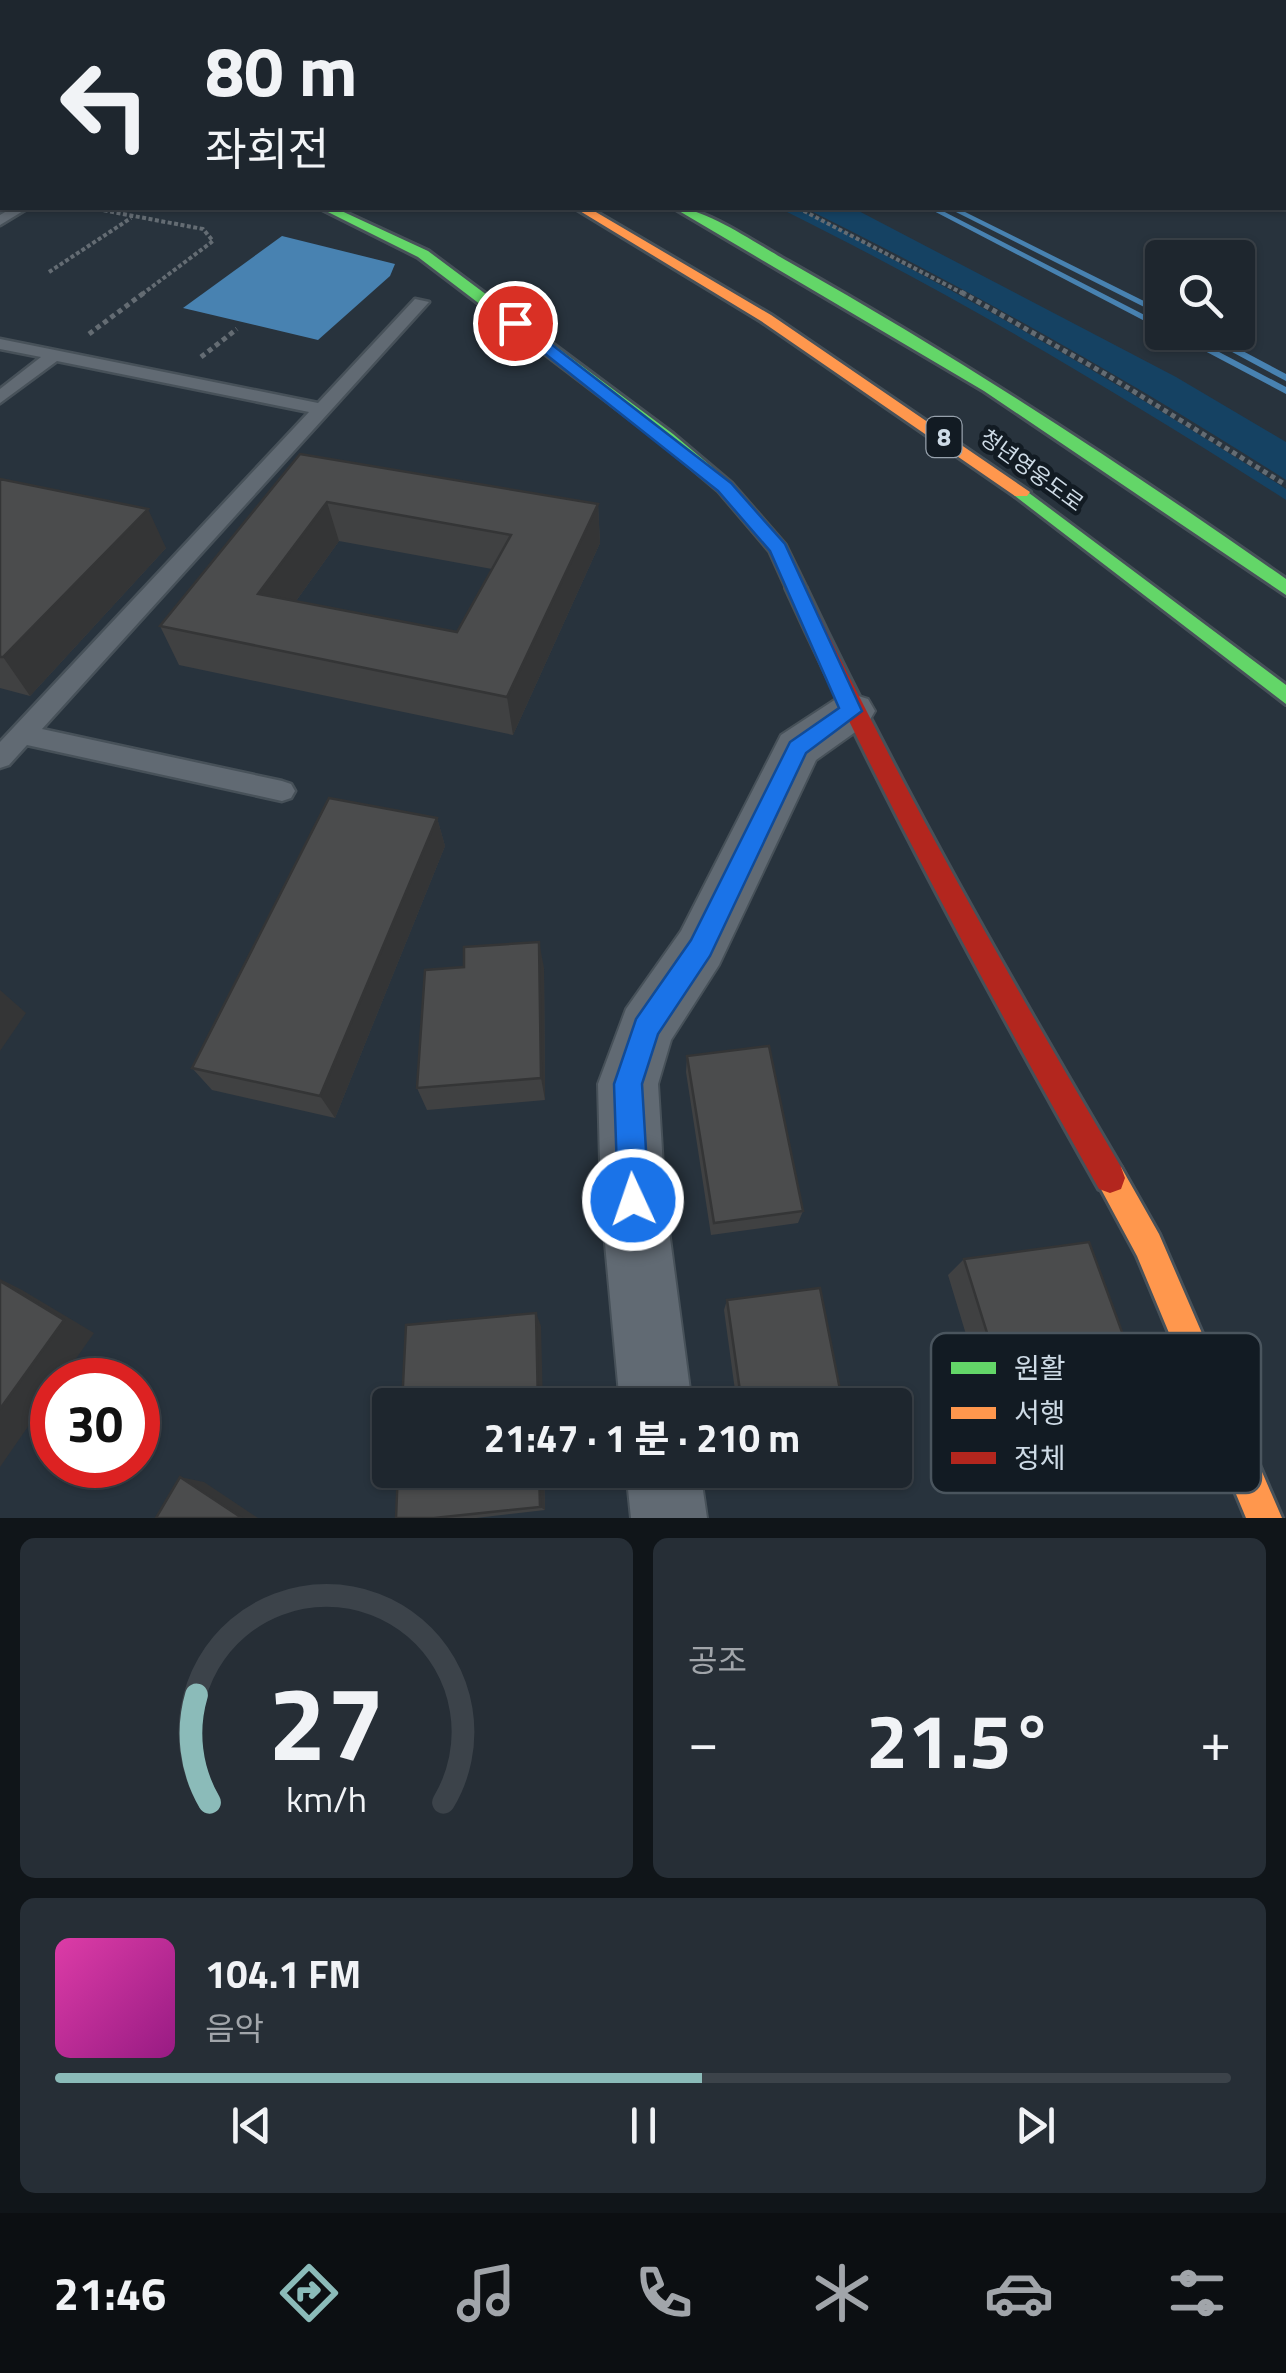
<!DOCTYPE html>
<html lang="ko">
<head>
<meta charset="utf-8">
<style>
  :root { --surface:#1e262e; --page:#262e36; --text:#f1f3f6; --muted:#a1a5aa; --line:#3c434a; --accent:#8bbbb9 }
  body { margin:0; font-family:"Titillium Web","Noto Sans KR",sans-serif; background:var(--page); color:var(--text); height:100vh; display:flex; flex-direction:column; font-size:38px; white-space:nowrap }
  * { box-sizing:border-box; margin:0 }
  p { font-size:32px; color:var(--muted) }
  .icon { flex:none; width:55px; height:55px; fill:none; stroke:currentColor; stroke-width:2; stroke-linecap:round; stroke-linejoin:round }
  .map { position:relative; height:1518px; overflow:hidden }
  .sheet { display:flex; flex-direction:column; gap:20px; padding:20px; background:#101519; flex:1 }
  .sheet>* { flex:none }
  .hud { position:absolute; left:0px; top:0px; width:1288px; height:210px; box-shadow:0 2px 8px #0004,0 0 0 2px var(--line); background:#1e262e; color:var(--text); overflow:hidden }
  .tools { position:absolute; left:1145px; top:240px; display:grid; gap:20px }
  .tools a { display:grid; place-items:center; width:110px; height:110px; border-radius:10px; background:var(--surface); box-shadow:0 2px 8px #0004,0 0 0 2px var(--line); font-size:50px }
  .speed { position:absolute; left:30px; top:1358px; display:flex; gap:20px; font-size:50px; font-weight:700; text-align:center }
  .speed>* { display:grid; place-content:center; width:130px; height:130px; border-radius:50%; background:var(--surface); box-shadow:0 2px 8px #0004,0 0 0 2px var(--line); line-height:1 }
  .speed .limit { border:15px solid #d22; background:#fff; color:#111 }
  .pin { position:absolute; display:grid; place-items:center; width:85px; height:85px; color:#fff; margin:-42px; border:5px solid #fff; border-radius:50%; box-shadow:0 2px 10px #0007 }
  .me { position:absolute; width:110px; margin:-55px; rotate:357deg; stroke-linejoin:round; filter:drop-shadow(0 0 8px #0008) }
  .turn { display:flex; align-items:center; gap:35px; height:210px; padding:0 40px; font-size:45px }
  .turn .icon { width:130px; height:130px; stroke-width:2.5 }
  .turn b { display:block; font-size:70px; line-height:85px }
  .big { font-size:75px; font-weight:700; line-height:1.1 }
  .sheet .tile { flex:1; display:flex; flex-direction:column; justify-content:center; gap:15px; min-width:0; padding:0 35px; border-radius:15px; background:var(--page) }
  .sheet .dial { align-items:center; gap:0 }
  .dial svg { height:260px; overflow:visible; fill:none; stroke:var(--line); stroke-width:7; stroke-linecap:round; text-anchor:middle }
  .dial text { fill:var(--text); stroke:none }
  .song { display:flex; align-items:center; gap:30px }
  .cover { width:120px; height:120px; border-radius:15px; background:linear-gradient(135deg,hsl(320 70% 55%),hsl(310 70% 35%)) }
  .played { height:10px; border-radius:5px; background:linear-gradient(90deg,var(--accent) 55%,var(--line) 55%) }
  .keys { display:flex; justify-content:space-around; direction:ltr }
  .heat { display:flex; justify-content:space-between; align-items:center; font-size:55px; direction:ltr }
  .sheet .tiles { flex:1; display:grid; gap:20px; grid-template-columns:1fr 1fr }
  .tile:last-child { grid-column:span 2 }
  .trip { position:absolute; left:372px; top:1388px; width:540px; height:100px; border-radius:10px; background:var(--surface); box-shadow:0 2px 8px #0004,0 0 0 2px var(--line); font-weight:700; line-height:100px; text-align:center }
  .dock { display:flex; height:160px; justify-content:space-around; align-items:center; background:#0c0f12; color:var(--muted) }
  .dock .icon { width:70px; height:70px }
  .dock .active { color:var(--accent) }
  .dock b { font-size:45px; color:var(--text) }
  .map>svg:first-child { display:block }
</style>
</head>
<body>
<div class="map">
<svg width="1286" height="1518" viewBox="0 0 1286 1518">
  <rect width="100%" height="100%" fill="#28333d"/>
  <path fill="#154263" d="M779 208C813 207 853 238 883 254 1020 326 1155 405 1286 489V500C1122 395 954 294 779 208Z
    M805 208H853L1176 377 1286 442V480C1131 381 969 289 805 208Z"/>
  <path fill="#4882b1" d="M282 236 395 264 390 276 318 340 183 308Z"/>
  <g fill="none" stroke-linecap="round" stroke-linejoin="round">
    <path fill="#4882b1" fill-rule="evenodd" d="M0 60 2 61V65L0 64Z
      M2 93V97L0 98V94Z
      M928 208H937L1162 324V330Z
      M948 208H957L1162 310V316Z
      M1169 332H1181L1286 387V394Z
      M1195 332H1207L1286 374V381Z"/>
    <g stroke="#475159" stroke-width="5">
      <path id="lane" d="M12 208H28L0 225V215Z
        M415 299 429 302 42 729 282 781 291 784 295 791 291 798 282 801 27 745 9 765 0 768V742L309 412 57 361 0 403V389L41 357 0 349V339L318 403Z"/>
    </g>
    <g stroke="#475159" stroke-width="4">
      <path id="street" d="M0 45H2V58H0Z
        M852 694 868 699 875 711 868 723 816 760 719 965 671 1040 658 1084 665 1200 692 1405H620L601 1200 598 1084 626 1009 681 931 781 735 836 699Z
        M626 1470H700L707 1518H631Z"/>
    </g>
    <g stroke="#475159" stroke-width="6">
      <path id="fast" d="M320 208H335L428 251 673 434 731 483 785 545 806 588 803 593H789L770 551 719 491 661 442 418 257Z
        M674 208C704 206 761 247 789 262 961 359 1125 466 1286 579V595L984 391Z
        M1021 487 1286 685V704L1015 496 1012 492Z"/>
    </g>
    <g stroke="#475159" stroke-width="6">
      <path id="slow" d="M575 208H589L771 315 1030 492 1027 496H1015L761 321Z
        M1110 1163 1121 1167 1159 1234 1282 1518H1246L1137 1256 1095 1178 1099 1167Z"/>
    </g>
    <g stroke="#475159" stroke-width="6">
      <path id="jam" d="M113 0H126L127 2H116Z
        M796 581 806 588C900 787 1009 977 1121 1167L1125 1178 1121 1189 1110 1193 1099 1189C988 992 880 794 786 588Z"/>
    </g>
    <path stroke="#646c73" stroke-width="2.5" stroke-dasharray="4 2.5" stroke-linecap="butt" d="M276 0 284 2
      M1259 0 1271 2"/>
    <path stroke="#646c73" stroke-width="4" stroke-dasharray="4 2.5" stroke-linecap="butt" d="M91 208 203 229 213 241 141 295
      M798 208 966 295
      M49 272 131 218"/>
    <path stroke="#646c73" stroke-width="5" stroke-dasharray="5 4" stroke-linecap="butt" d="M961 292 1107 375 1286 485
      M89 334 145 292
      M201 357 237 329"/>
    <use href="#lane" fill="#616a73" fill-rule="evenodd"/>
    <use href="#street" fill="#616a73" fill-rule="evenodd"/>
    <use href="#fast" fill="#63d668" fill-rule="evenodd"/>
    <use href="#slow" fill="#ff974d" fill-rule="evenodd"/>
    <use href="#jam" fill="#b3261e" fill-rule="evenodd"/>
  </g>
  <path fill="#404142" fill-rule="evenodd" d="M300 454 598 504 600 543 513 735 179 665 160 626ZM339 541 492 569 457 632 296 601Z
    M0 479 166 548 30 696 0 688Z
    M437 818 445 846 335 1118 212 1090 192 1068Z
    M544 968 545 1100 427 1110 417 1088Z
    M687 1056 803 1211 798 1223 711 1235 686 1072Z
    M964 1259 1155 1422 1128 1430 1001 1450 948 1275Z
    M727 1300 843 1405H737L724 1310Z
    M398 1470H544L545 1510 476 1518H396Z
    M747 1470H854L848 1473 749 1486Z"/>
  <path fill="#343536" d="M327 502 339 541 273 633 258 594Z
    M598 504 600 543 513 735 507 697Z
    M148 509 166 548 30 696 3 657Z
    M437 818 445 846 335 1118 320 1096Z
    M539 942 544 968 545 1100 541 1078Z
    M0 990 26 1013 0 1051Z
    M0 1279 22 1290 94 1333 61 1380H52V1392L0 1467Z
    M536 1313 541 1326 543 1405H538Z
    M539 1470H544L545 1510 540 1507Z
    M180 1477 204 1482 258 1518H242Z"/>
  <path fill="#4b4c4d" stroke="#343536" stroke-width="2.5" fill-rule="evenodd" d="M300 454 598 504 507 697 160 626ZM327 502 511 535 457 632 258 594Z
    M0 479 148 509 3 657H0Z
    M329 798 437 818 320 1096 192 1068Z
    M539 942 541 1078 417 1088 425 970 464 967V947Z
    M769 1046 803 1211 714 1223 687 1056Z
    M1089 1242 1155 1422 1021 1442 964 1259Z
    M0 1281 64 1320 0 1409Z
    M820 1288 843 1405H742L727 1300Z
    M536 1313 538 1405H402L406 1325Z
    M398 1470H539L540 1507 434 1518H396Z
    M752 1470H848L753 1482Z
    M180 1477 242 1518H156Z"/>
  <path fill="#1a73e8" stroke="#114b97" stroke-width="2.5" d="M510 320H520L731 483 785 544 862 711 806 753 710 956 658 1034 642 1084 649 1200 644 1210 633 1215 622 1210 618 1200 614 1084 636 1019 691 940 790 742 839 708 770 551 718 491 510 326Z"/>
  <g text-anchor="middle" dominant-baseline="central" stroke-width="9" stroke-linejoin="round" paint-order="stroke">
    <g font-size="22" fill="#cedbe6" stroke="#121b23">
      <text transform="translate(1032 470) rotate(36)">청년영웅도로</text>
    </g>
    <rect fill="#121b23" stroke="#96a1ac" stroke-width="2.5" x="926.5" y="417" width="35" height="40" rx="8"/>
    <g font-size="25" font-weight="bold" fill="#cedbe6">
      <text x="944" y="437">8</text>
    </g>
  </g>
  <rect x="931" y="1333" width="330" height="160" rx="15" fill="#121b23" stroke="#4a555e" stroke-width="2.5"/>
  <rect x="951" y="1362" width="45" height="12" fill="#63d668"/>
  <rect x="951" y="1407" width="45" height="12" fill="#ff974d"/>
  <rect x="951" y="1452" width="45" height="12" fill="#b3261e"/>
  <g font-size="28" fill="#cedbe6">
    <text x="1014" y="1378">원활</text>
    <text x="1014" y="1423">서행</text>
    <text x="1014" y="1468">정체</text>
  </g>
</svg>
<div class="tools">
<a><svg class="icon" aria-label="search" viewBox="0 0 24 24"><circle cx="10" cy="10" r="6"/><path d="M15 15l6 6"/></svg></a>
</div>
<div class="speed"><div class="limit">30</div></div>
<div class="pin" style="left:515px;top:323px;background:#d93025"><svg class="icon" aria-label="arrive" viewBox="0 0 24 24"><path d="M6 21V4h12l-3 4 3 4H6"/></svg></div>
<svg class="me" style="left:633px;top:1200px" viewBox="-20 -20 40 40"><circle r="17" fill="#1a73e8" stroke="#fff" stroke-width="3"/><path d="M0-11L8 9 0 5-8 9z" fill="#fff"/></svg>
<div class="trip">21:47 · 1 분 · 210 m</div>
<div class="hud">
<div class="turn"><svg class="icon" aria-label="left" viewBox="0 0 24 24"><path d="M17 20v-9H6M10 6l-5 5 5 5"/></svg><div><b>80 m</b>좌회전</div></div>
</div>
</div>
<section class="sheet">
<div class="tiles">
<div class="tile dial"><svg viewBox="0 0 100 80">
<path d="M14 69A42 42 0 1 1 86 69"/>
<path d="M14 69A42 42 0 0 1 10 36" stroke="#8bbbb9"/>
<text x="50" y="56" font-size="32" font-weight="700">27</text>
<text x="50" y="72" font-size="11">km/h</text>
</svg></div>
<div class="tile"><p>공조</p>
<div class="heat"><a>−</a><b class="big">21.5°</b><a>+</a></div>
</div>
<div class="tile">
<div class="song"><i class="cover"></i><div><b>104.1 FM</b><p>음악</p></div></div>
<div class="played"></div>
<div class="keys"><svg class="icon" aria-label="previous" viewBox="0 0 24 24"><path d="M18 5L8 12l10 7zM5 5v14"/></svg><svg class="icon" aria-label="pause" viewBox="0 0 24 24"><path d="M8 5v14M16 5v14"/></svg><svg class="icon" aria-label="next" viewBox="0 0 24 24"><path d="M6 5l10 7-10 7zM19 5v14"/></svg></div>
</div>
</div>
</section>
<nav class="dock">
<b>21:46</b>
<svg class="icon active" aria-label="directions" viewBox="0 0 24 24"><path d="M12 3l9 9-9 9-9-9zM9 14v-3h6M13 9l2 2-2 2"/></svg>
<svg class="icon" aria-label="music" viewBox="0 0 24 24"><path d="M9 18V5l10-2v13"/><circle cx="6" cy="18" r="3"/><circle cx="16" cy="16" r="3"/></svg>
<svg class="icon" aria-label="phone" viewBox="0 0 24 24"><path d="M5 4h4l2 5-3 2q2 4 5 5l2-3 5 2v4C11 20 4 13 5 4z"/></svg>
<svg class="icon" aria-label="climate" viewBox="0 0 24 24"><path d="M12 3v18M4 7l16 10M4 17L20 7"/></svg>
<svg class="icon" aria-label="car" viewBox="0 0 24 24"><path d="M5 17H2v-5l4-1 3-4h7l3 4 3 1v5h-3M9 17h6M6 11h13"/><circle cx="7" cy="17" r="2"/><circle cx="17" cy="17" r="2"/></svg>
<svg class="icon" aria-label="filters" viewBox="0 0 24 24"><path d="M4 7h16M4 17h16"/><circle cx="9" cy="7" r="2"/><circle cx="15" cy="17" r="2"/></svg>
</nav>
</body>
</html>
